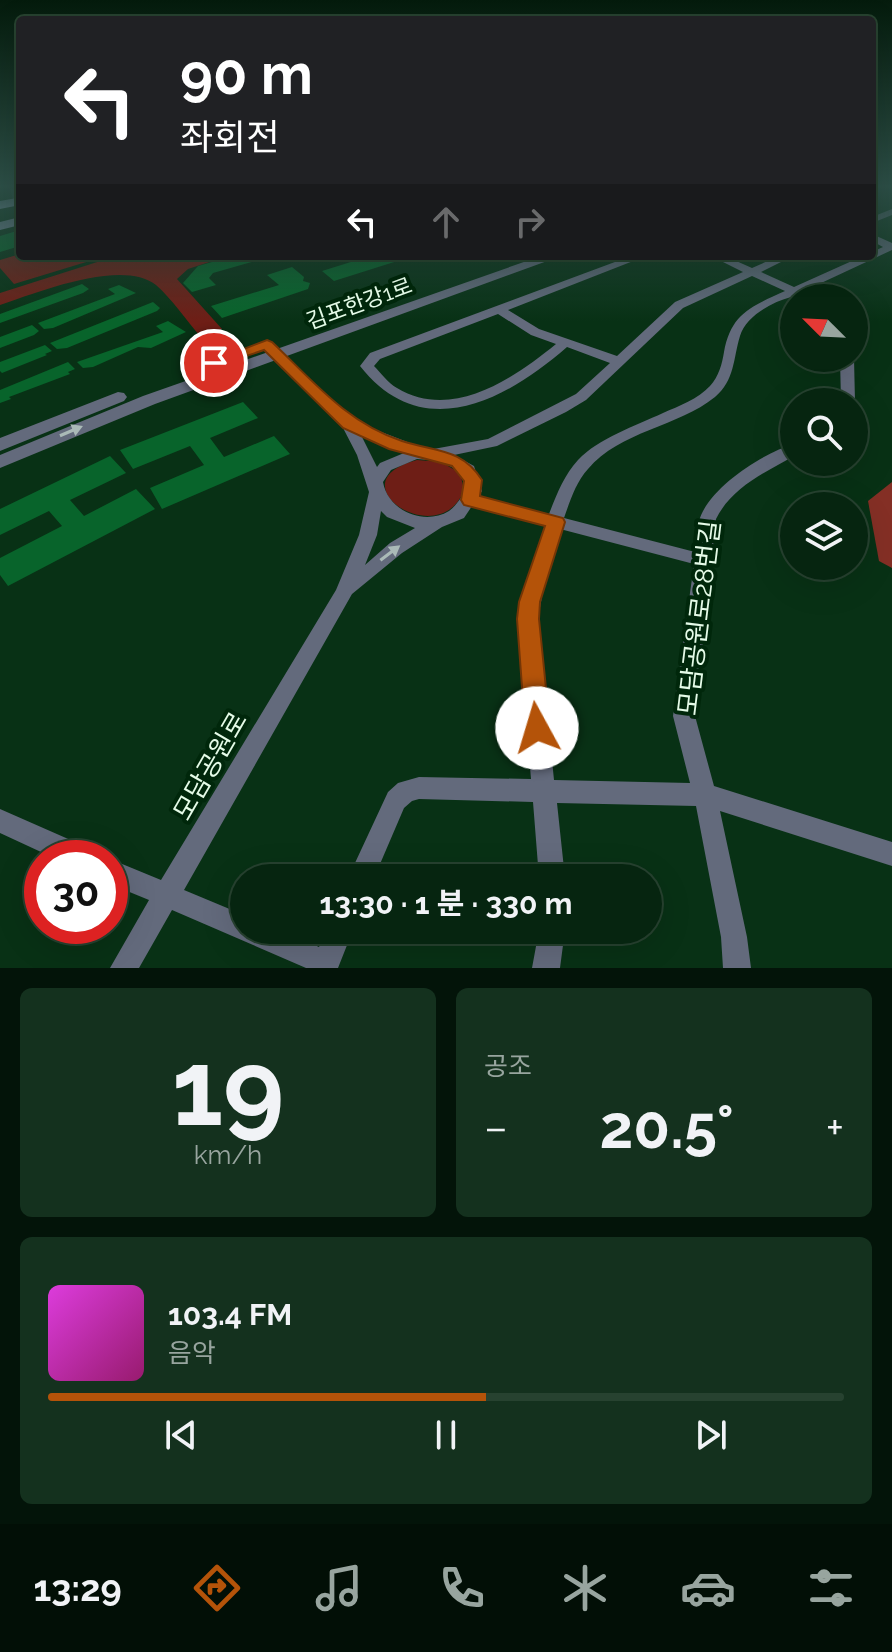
<!DOCTYPE html>
<html lang="ko">
<head>
<meta charset="utf-8">
<style>
  :root { --surface:#062510; --page:#14311e; --text:#f1f3f6; --muted:#98a59f; --line:#274230; --accent:#b45309 }
  body { margin:0; font-family:Raleway,"Noto Sans KR",sans-serif; background:var(--page); color:var(--text); height:100vh; display:flex; flex-direction:column; font-size:30px; white-space:nowrap }
  * { box-sizing:border-box; margin:0 }
  p { font-size:26px; color:var(--muted) }
  .icon { flex:none; width:44px; height:44px; fill:none; stroke:currentColor; stroke-width:2; stroke-linecap:round; stroke-linejoin:round }
  .map { position:relative; height:968px; overflow:hidden }
  .sheet { display:flex; flex-direction:column; gap:20px; padding:20px; background:#031409; flex:1 }
  .sheet>* { flex:none }
  .guide { position:absolute; left:16px; top:16px; width:860px; height:244px; border-radius:8px; box-shadow:0 8px 32px #0002,0 0 0 2px var(--line); background:#202124; color:#fff; overflow:hidden }
  .needle { width:52px; rotate:294deg }
  .fabs { position:absolute; left:780px; top:284px; display:grid; gap:16px }
  .fabs a { display:grid; place-items:center; width:88px; height:88px; border-radius:50%; background:var(--surface); box-shadow:0 8px 32px #0002,0 0 0 2px var(--line); font-size:40px }
  .speed { position:absolute; left:24px; top:840px; display:flex; gap:16px; font-size:40px; font-weight:700; text-align:center }
  .speed>* { display:grid; place-content:center; width:104px; height:104px; border-radius:50%; background:var(--surface); box-shadow:0 8px 32px #0002,0 0 0 2px var(--line); line-height:1 }
  .speed .limit { border:12px solid #d22; background:#fff; color:#111 }
  .pin { position:absolute; display:grid; place-items:center; width:68px; height:68px; color:#fff; margin:-34px; border:4px solid #fff; border-radius:50%; box-shadow:0 2px 8px #0007 }
  .me { position:absolute; width:88px; margin:-44px; rotate:354deg; stroke-linejoin:round; filter:drop-shadow(0 0 6px #0008) }
  .turn { display:flex; align-items:center; gap:28px; height:168px; padding:0 32px; font-size:36px }
  .turn .icon { width:104px; height:104px; stroke-width:2.5 }
  .turn b { display:block; font-size:56px; line-height:68px }
  .lanes { display:flex; align-items:center; height:76px; padding:0 32px; background:#0003; justify-content:center; gap:40px; direction:ltr }
  .lanes .off { opacity:.35 }
  .big { font-size:60px; font-weight:700; line-height:1.1 }
  .sheet .widget { flex:1; display:flex; flex-direction:column; justify-content:center; gap:12px; min-width:0; padding:0 28px; border-radius:12px; background:var(--page) }
  .sheet .dial { align-items:center; gap:0 }
  .dial b { font-size:104px; line-height:1 }
  .song { display:flex; align-items:center; gap:24px }
  .cover { width:96px; height:96px; border-radius:12px; background:linear-gradient(135deg,hsl(300 70% 55%),hsl(320 70% 35%)) }
  .played { height:8px; border-radius:4px; background:linear-gradient(90deg,var(--accent) 55%,var(--line) 55%) }
  .keys { display:flex; justify-content:space-around; direction:ltr }
  .heat { display:flex; justify-content:space-between; align-items:center; font-size:44px; direction:ltr }
  .sheet .tiles { flex:1; display:grid; gap:20px; grid-template-columns:1fr 1fr }
  .widget:last-child { grid-column:span 2 }
  .trip { position:absolute; left:230px; top:864px; width:432px; height:80px; border-radius:40px; background:var(--surface); box-shadow:0 8px 32px #0002,0 0 0 2px var(--line); font-weight:700; line-height:80px; text-align:center }
  .menu { display:flex; height:128px; justify-content:space-around; align-items:center; background:#020f06; color:var(--muted) }
  .menu .icon { width:56px; height:56px }
  .menu .on { color:var(--accent) }
  .menu b { font-size:36px; color:var(--text) }
  .map>svg:first-child { display:block }
</style>
</head>
<body>
<div class="map">
<svg width="892" height="968" viewBox="0 0 892 968">
  <rect width="100%" height="100%" fill="#083115"/>
  <path fill="#6e1e16" d="M20 254V256H106L14 284 0 268V260Z
    M116 256H228L188 269 177 279 222 329 200 336C186 320 172 299 156 285 122 258 36 293 0 305V293Z
    M417 460 441 462 460 473 464 490C440 554 332 482 417 460Z"/>
  <path fill="#842f25" d="M892 482V568L879 561 868 501Z"/>
  <path fill="#08642b" d="M20 230V246L0 252V236Z
    M233 256 269 257 213 273 209 278 216 285 192 292 183 283 198 266Z
    M370 256 410 257 334 281 322 271Z
    M292 267 304 277 303 281 310 283 308 289 222 318 211 306 279 285 267 275Z
    M82 284 89 289 83 293 0 323V314Z
    M119 285 136 293 53 328 44 329 38 323 115 294 108 289Z
    M153 302 160 308 157 311 67 348 57 349 50 343Z
    M168 321 186 332 151 348 138 347 93 367 83 368 77 362 163 332 156 326Z
    M32 325 39 331 34 335 0 348V337Z
    M45 345 52 351 45 354 47 355 2 373 0 371V362Z
    M68 362 75 369 68 372 70 374 9 397 11 399 0 403V390Z
    M243 402 258 418 210 438 224 457 274 436 290 454 162 509 150 488 204 465 190 446 133 469 120 450Z
    M110 456 126 473 70 500 84 516 136 489 155 509 8 586 0 575V558L62 526 49 511 0 535V509Z"/>
  <g fill="none" stroke-linecap="round" stroke-linejoin="round">
    <path stroke="#294f35" stroke-width="14" stroke-dasharray="14 7" stroke-linecap="butt" d="M12 196 20 194"/>
    <path fill="#636a7c" fill-rule="evenodd" d="M892 209V215L872 223V217Z
      M872 234 892 243V250L804 291 815 298C807 298 797 296 791 297 772 302 746 316 740 336 733 359 735 380 715 397 678 427 620 431 588 469 576 482 570 501 564 518L695 552C697 542 697 530 699 521 708 488 763 453 794 444V456C764 473 732 487 716 519L695 716 714 786 892 842V866L720 811 747 937 751 968H723L721 937 696 806 557 803 565 878H539L533 802 419 799 412 801 404 808 374 878H348L388 792 398 783 419 777 531 779 518 619 526 585 545 525 472 506 464 518 442 527 402 553 352 594 184 890 244 915V930H280L319 947 327 930H353L338 968H306L172 910 139 968H110L149 900 110 884V859L161 880 336 590 359 535 369 492 357 455 342 426 262 348V342H272L353 421 428 450 488 439 576 394 610 363 567 347C505 401 422 445 360 366L370 353 631 256H646L508 310 539 329 617 356 675 302 743 272 711 256H725L752 268 779 256H793L761 272 794 287 863 256H872V252L883 247 872 241ZM752 276 785 291C752 306 731 313 724 352 722 364 719 376 710 386 698 399 679 406 663 413 635 426 599 438 578 460 564 475 556 496 549 514L479 496 482 491 474 466 454 455 497 446 566 412 586 400 683 308ZM498 314 531 335 556 344C513 379 452 421 397 388 388 383 381 373 374 366L380 359ZM361 435 404 453 380 463 377 467ZM417 459 442 461 461 473 466 491C461 497 456 506 449 511 424 526 388 511 383 482L391 470ZM381 511 387 517 415 528 390 543 365 565 377 535ZM560 529 694 564 673 716 690 783 554 780 538 619 544 585Z
      M840 358H854L855 402 854 404 841 402Z
      M0 809 91 849 94 858H54L0 833Z
      M539 930H565L560 968H532Z"/>
    <path fill="#636a7c" fill-rule="evenodd" d="M541 256H561L155 404 0 468V455L143 396Z
      M118 392 124 393 127 397 124 401 0 451V438Z"/>
    <path fill="#848fac" fill-rule="evenodd" d="M20 217V225L0 230V222Z"/>
    <path fill="#aab8e2" fill-rule="evenodd" d="M17 198 20 199V205L0 209V201Z"/>
  </g>
  <defs><path id="oneway-solid" d="M-6-.8H1V-3.2L6.5 0L1 3.2V.8H-6Z" transform="scale(2)"/></defs>
  <g fill="#aabab7">
    <use href="#oneway-solid" transform="translate(71 431) rotate(-23)"/>
    <use href="#oneway-solid" transform="translate(390 553) rotate(-37)"/>
  </g>
  <linearGradient id="sky" x2="0" y2="1"><stop stop-color="#041b0c"/><stop offset="0.58" stop-color="#2c4e46"/><stop offset="1" stop-color="#2c4e46" stop-opacity="0"/></linearGradient>
  <rect width="892" height="321" fill="url(#sky)"/>
  <path fill="#b45309" stroke="#753606" stroke-width="2" d="M267 340 272 342C313 381 347 423 402 441 435 452 462 448 482 480L480 496 563 518 565 522 540 602 539 619 550 728 546 736 537 740 528 736 525 728 517 619 519 602 545 526 464 505 461 500 464 481 452 466 389 449 343 428 264 350 214 367 207 363Z"/>
  <g text-anchor="middle" dominant-baseline="central" stroke-width="8" stroke-linejoin="round" paint-order="stroke">
    <g font-size="22" fill="#e5fbe8" stroke="#00270b">
      <text transform="translate(359 303) rotate(-20)">김포한강1로</text>
    </g>
    <g font-size="26" fill="#e5fbe8" stroke="#00270b">
      <text transform="translate(699 618) rotate(-83)">모담공원로28번길</text>
      <text transform="translate(210 766) rotate(-60)">모담공원로</text>
    </g>
  </g>
</svg>
<div class="fabs">
<a><svg class="needle" viewBox="-14 -14 28 28"><path d="M0-13l5 13h-10z" fill="#e53935"/><path d="M0 13l5-13h-10z" fill="#98a59f"/></svg></a>
<a><svg class="icon" aria-label="search" viewBox="0 0 24 24"><circle cx="10" cy="10" r="6"/><path d="M15 15l6 6"/></svg></a>
<a><svg class="icon" aria-label="layers" viewBox="0 0 24 24"><path d="M12 4l9 5-9 5-9-5zM3 14l9 5 9-5"/></svg></a>
</div>
<div class="speed"><div class="limit">30</div></div>
<div class="pin" style="left:214px;top:363px;background:#d93025"><svg class="icon" aria-label="arrive" viewBox="0 0 24 24"><path d="M6 21V4h12l-3 4 3 4H6"/></svg></div>
<svg class="me" style="left:537px;top:728px" viewBox="-20 -20 40 40"><circle r="19" fill="#fff"/><path d="M0-13L10 11 0 6-10 11z" fill="#b45309"/></svg>
<div class="trip">13:30 · 1 분 · 330 m</div>
<div class="guide">
<div class="turn"><svg class="icon" aria-label="left" viewBox="0 0 24 24"><path d="M17 20v-9H6M10 6l-5 5 5 5"/></svg><div><b>90 m</b>좌회전</div></div>
<div class="lanes"><svg class="icon" aria-label="left" viewBox="0 0 24 24"><path d="M17 20v-9H6M10 6l-5 5 5 5"/></svg><svg class="icon off" aria-label="ahead" viewBox="0 0 24 24"><path d="M12 20V5M6 11l6-6 6 6"/></svg><svg class="icon off" aria-label="right" viewBox="0 0 24 24"><path d="M7 20v-9h11M14 6l5 5-5 5"/></svg></div>
</div>
</div>
<section class="sheet">
<div class="tiles">
<div class="widget dial"><b>19</b><p>km/h</p></div>
<div class="widget"><p>공조</p>
<div class="heat"><a>−</a><b class="big">20.5°</b><a>+</a></div>
</div>
<div class="widget">
<div class="song"><i class="cover"></i><div><b>103.4 FM</b><p>음악</p></div></div>
<div class="played"></div>
<div class="keys"><svg class="icon" aria-label="previous" viewBox="0 0 24 24"><path d="M18 5L8 12l10 7zM5 5v14"/></svg><svg class="icon" aria-label="pause" viewBox="0 0 24 24"><path d="M8 5v14M16 5v14"/></svg><svg class="icon" aria-label="next" viewBox="0 0 24 24"><path d="M6 5l10 7-10 7zM19 5v14"/></svg></div>
</div>
</div>
</section>
<nav class="menu">
<b>13:29</b>
<svg class="icon on" aria-label="directions" viewBox="0 0 24 24"><path d="M12 3l9 9-9 9-9-9zM9 14v-3h6M13 9l2 2-2 2"/></svg>
<svg class="icon" aria-label="music" viewBox="0 0 24 24"><path d="M9 18V5l10-2v13"/><circle cx="6" cy="18" r="3"/><circle cx="16" cy="16" r="3"/></svg>
<svg class="icon" aria-label="phone" viewBox="0 0 24 24"><path d="M5 4h4l2 5-3 2q2 4 5 5l2-3 5 2v4C11 20 4 13 5 4z"/></svg>
<svg class="icon" aria-label="climate" viewBox="0 0 24 24"><path d="M12 3v18M4 7l16 10M4 17L20 7"/></svg>
<svg class="icon" aria-label="car" viewBox="0 0 24 24"><path d="M5 17H2v-5l4-1 3-4h7l3 4 3 1v5h-3M9 17h6M6 11h13"/><circle cx="7" cy="17" r="2"/><circle cx="17" cy="17" r="2"/></svg>
<svg class="icon" aria-label="filters" viewBox="0 0 24 24"><path d="M4 7h16M4 17h16"/><circle cx="9" cy="7" r="2"/><circle cx="15" cy="17" r="2"/></svg>
</nav>
</body>
</html>
